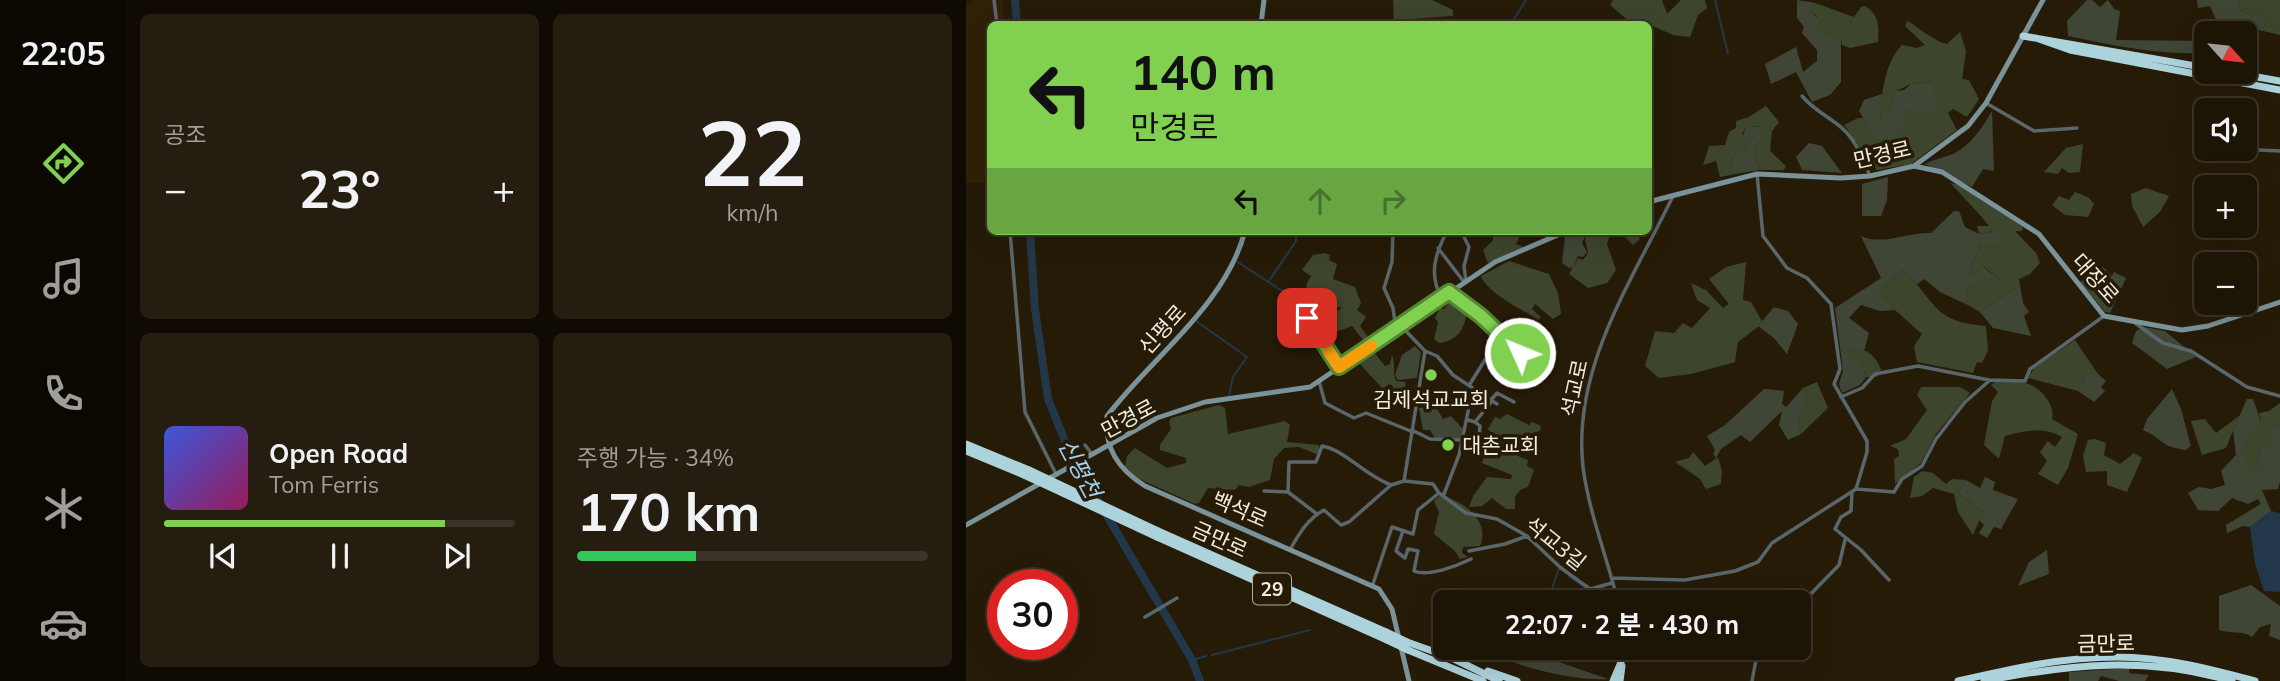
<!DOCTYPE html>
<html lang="ko">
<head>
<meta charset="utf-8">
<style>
  :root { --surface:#1c1405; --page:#251d0f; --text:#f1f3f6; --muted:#a09e9a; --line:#3a3327; --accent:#81d050 }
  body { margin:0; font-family:Mulish,"Noto Sans KR",sans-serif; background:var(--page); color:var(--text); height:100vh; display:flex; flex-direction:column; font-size:26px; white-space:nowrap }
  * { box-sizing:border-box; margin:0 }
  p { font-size:23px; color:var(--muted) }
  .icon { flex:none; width:38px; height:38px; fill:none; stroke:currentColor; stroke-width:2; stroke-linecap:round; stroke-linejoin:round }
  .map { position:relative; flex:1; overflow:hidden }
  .drawer { display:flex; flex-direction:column; gap:14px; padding:14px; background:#0f0b03; width:840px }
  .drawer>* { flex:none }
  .top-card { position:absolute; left:21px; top:21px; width:665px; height:214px; border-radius:10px; box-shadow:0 7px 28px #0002,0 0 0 2px var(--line); background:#81d050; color:#111; overflow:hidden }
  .needle { width:46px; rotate:117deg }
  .fabs { position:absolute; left:1228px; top:21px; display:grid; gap:14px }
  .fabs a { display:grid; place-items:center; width:63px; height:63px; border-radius:10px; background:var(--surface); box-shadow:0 7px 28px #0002,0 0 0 2px var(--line); font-size:35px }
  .speed { position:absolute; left:21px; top:569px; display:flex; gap:14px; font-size:35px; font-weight:700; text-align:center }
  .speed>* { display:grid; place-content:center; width:91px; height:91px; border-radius:50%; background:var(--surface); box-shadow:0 7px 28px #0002,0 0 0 2px var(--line); line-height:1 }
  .speed .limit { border:10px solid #d22; background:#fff; color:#111 }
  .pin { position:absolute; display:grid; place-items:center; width:60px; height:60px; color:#fff; margin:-30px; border-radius:14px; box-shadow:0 4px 10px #0006 }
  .me { position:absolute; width:77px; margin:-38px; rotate:314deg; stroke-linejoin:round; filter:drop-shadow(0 0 5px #0008) }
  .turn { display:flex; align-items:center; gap:24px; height:147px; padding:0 28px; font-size:32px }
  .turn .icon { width:91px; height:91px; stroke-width:2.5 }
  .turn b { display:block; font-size:49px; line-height:60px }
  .lanes { display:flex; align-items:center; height:66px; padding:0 28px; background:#0003; justify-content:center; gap:35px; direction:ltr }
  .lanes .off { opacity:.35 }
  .big { font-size:52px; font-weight:700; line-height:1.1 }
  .drawer .widget { flex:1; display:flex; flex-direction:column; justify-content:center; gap:10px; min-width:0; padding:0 24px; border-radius:10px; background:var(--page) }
  .drawer .dial { align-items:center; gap:0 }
  .dial b { font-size:91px; line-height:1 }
  .song { display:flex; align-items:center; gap:21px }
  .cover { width:84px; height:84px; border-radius:10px; background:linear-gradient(135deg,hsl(230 70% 55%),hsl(330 70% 35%)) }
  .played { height:7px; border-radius:4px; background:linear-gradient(90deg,var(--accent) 80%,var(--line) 80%) }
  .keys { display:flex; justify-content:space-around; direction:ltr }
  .heat { display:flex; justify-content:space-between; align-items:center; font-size:38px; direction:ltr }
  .charge { height:10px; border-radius:5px; background:linear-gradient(90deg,#34c759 34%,var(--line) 0) }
  .drawer .tiles { flex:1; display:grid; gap:14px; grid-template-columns:repeat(2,1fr) }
  .trip { position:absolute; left:467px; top:590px; width:378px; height:70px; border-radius:10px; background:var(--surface); box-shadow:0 7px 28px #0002,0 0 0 2px var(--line); font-weight:700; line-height:70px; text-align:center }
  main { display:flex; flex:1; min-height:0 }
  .tabs { display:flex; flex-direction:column; width:126px; justify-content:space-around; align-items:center; background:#0b0802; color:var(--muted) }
  .tabs .icon { width:49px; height:49px }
  .tabs .current { color:var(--accent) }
  .tabs b { font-size:32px; color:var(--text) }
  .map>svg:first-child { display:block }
</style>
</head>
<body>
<main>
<nav class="tabs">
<b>22:05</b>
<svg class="icon current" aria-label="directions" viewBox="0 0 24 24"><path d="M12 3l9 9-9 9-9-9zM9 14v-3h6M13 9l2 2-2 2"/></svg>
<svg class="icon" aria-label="music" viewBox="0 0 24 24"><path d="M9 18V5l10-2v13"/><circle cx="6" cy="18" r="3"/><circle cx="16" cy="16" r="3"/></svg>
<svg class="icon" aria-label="phone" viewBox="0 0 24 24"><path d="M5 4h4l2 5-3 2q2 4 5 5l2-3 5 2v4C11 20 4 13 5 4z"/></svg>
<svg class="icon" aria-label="climate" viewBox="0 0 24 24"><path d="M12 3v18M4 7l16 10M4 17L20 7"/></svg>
<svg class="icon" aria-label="car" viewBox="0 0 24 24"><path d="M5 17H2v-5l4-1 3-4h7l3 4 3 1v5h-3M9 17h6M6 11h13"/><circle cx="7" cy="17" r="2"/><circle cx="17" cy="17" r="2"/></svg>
</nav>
<section class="drawer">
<div class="tiles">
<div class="widget"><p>공조</p>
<div class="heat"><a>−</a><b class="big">23°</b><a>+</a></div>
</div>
<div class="widget dial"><b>22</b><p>km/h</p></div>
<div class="widget">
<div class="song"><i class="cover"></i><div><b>Open Road</b><p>Tom Ferris</p></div></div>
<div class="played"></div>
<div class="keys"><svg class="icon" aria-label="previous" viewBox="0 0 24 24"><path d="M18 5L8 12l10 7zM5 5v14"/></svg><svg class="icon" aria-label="pause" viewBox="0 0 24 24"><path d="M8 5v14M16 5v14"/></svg><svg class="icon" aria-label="next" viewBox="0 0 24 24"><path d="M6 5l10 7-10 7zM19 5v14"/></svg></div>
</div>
<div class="widget"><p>주행 가능 · 34%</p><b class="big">170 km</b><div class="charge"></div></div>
</div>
</section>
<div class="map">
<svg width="1314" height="681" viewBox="0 0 1314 681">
  <rect width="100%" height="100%" fill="#261b07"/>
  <path fill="#302106" d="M8 0H37L38 24H24V183H0V4Z"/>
  <path fill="#404636" d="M831 0 849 3 845 12 875 38V82L864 95 846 102 830 72 805 84 799 64 830 47 837 72 851 61V50L836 33 838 27 831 18Z
    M1121 0H1126L1134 7 1142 0 1148 9 1154 11 1150 40 1238 41V31L1252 30 1256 33H1241V53C1193 55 1149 46 1102 36L1101 21Z
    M1231 0H1272L1273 9 1287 17H1300L1297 31 1263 24 1253 26 1244 6 1232 8Z
    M967 81 971 110 945 122 929 139H910L893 111 898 100 916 94 914 121 923 114 930 91 938 90 945 84Z
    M1026 111 1028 171 1017 169 1006 187 959 164C968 159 977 158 987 154 1005 145 1016 128 1026 111Z
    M795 126V139L787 153 794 170 769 174 764 161 771 152 780 127Z
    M843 143 856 146 876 173 836 170 830 157Z
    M922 177 921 200 915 216H896V184Z
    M988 211H993L999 227 1013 234 1029 231 1043 235 1037 243H1012L1013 249 1003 272 1007 277 1016 266 1032 278 1001 286 1000 304 974 292 958 279 951 284 937 270 913 291 929 310 914 311 895 305 883 318 903 333 895 362 900 377 894 385 876 393 873 384 877 371 869 308 915 278 895 236C914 246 944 232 965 233Z
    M616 231H621L616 243 621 252 617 257 612 256 607 267 603 268 596 263 599 237Z
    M1137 267 1146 276 1148 272 1160 278 1144 313 1139 312 1114 282Z
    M1053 279 1057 303 1063 312 1058 316 1065 336 1027 328 1014 312 1048 289 1049 281Z
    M808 307 822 311 832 324 821 354 808 338 792 326Z
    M1178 327 1199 331 1230 357 1201 369 1166 343 1170 331Z
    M449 346 455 352 451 378 432 380 429 375 436 355Z
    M1121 374H1132L1140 381 1135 387 1139 391 1128 402 1112 391Z
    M837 388V414L832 421 835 434 822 440 813 425 816 411 784 442 775 435 755 449 750 458 747 454 749 450 741 436 759 425 798 389 818 391 816 404 820 407Z
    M1206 389 1215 409 1225 446 1220 450C1192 446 1198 439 1177 430L1181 419Z
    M1281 399H1287L1295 422 1285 439 1291 459 1296 447 1304 441V427L1314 423V481L1312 489 1296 490 1305 511 1284 527 1277 526 1261 533 1260 525 1295 504 1292 499 1282 504 1266 498 1252 511 1232 510 1222 493 1233 487 1245 489 1259 485 1255 471 1270 455 1267 430Z
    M469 406 477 419 485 416 497 429 495 439 469 438 464 430H457L453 408Z
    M1019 477 1029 482 1027 490 1052 499 1035 529 1028 527 1021 538 1013 533 1018 525 1013 520 1017 512 992 493 1000 480 1014 488Z
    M1081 550 1083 574 1052 586 1063 562Z
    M1285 585 1314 606V640L1303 636 1305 624 1294 627 1286 637C1277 630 1265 634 1253 630V596Z
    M517 648H552L642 679C605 681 549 667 517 648Z
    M1163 668V673L1183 675 1179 681H1153L1135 676 1132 681H1103V672Z"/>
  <path fill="#3d462d" d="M427 0H466L487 10V16L445 19 428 24Z
    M647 0H696L701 14 715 0H739L741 8 732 15 724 37 707 35 682 24 665 23 644 5Z
    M1272 0H1314V35L1297 31 1300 17H1287L1273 9Z
    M849 3 888 17 895 7 899 6C913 14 913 27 912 42L884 48 876 45 875 38H864L850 29 851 16 845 12Z
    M941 21C956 29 965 40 981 44L994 32 1000 51 996 79 1003 80 1013 99 1001 117 987 109 982 113 991 130 945 164 911 170C898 159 889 139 878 125L892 118H900L910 139H928L944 122 935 115 941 108 956 116 970 110 967 81 945 84 930 91 923 114 914 122C915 97 918 63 936 45L951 48 959 45 939 26Z
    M800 106 813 122 806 131 804 151 820 166 818 170H794L787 153 795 139 794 126 780 127 776 134 785 142 779 154 771 152 764 161 769 174 754 177 750 161 737 165 743 146 759 145 763 132 770 128V121L783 117Z
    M1117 144 1114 172 1103 173 1096 168 1092 174 1078 172 1100 148Z
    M984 183 995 185 1057 227 1056 231H1049L1070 253 1074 263 1064 274 1049 281 1048 289 1014 312 1000 304 1001 286 1010 281 1031 277 1017 266 1014 275 1006 277 1003 272 1013 249 1012 243H1037L1042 235 1032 236 1028 231 1013 234 1011 226H1023C1021 222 991 190 984 183Z
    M1180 188 1203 196 1194 212 1177 227 1166 206 1165 194Z
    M1109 192 1122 197 1128 204 1122 217 1099 215 1086 205 1093 196 1103 200Z
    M527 231H556L550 244 558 247 522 263 517 250 527 240Z
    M623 231H669L674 239 667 245 654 232 645 233 641 244 650 270 641 283 622 288 603 274 612 258 617 260 622 253 619 239Z
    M358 253 364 255 363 260 371 264 367 279 389 287 395 303 391 310 400 317 394 326 402 337 398 341 386 326 373 331 366 327 367 314 376 308 368 306 362 294 355 292 357 310 350 309 342 319 335 305 345 298 340 285 345 276 336 270 347 255Z
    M543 261 583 274 592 293 595 314 587 319 569 304 566 309 575 317 572 320C556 309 521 293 515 276Z
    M780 262 777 300 785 302 797 323 772 342 769 362 725 374 693 378 679 366 689 331 708 333 717 323 726 328 744 308 731 300 725 283 740 290 757 308 763 304 743 279 760 267Z
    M937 270C973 304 965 321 1020 326L1022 350 1016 363 1011 362 1007 373 951 362 948 346 956 334 929 310 913 291Z
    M490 300 501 311C499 328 492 341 473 343L468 339 472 322 469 318 474 308 478 309 484 301Z
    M1109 340 1132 374H1121L1112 391 1062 378 1069 367Z
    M881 347C900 349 907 352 915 369L911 377H900L895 362 883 363Z
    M408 352 419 366 424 364 426 355C430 364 426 372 430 381L439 382 440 393 434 397 425 393 427 386 423 384 417 389 393 363Z
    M851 382 862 408 835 434 832 421 837 414V388Z
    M1029 382C1053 382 1066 379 1081 399 1085 405 1088 411 1086 419L1112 434 1102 468 1092 485 1072 474 1081 461 1074 452 1082 441 1089 447 1096 437C1079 426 1056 431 1039 436L1033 459 1018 445 1026 401 1032 392 1025 385Z
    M955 387H994L1004 393 970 434 955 463 929 484 928 459 933 456 932 449 924 446 940 439 961 410 951 395Z
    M1314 403V423L1304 427 1305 441 1296 447 1291 459 1297 466 1290 474 1282 469 1275 448 1295 422 1293 413 1303 411Z
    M253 405 259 408 262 434 319 421 324 425 321 442 353 445V455L333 447 318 448 308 459 304 480 283 487 273 485 269 490 242 488 233 503 229 504 171 478 159 467 161 456 169 448 201 468 220 463V458L194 450V445L205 429 203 422 205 418Z
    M541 414 563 425 566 422 575 426 574 431 558 435 545 443 552 456 562 460 561 466 568 470 562 487 554 490 549 497V509H540L526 498 516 506 503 507 507 496 521 477 545 479 546 475 516 463 519 453 517 445 527 435 522 429 529 417 534 419Z
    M1273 416 1260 448 1236 455 1225 421 1239 419 1250 433Z
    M1129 439 1140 443 1138 455 1154 464 1168 453 1176 458 1161 492 1141 485V471L1120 472 1117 456 1122 440Z
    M727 452 739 466 752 457 756 471 755 484 740 489 734 479 709 462 723 458Z
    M956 471 967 473 980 484 986 479 1000 480 992 493 1017 512 1007 535 992 512 988 494 967 488 956 496 944 498 948 477Z
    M473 496C496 499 525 520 514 546L497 547 496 553 502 557 494 559 489 551 468 534 473 512 468 501Z"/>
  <path fill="#22384a" d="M1305 511 1314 513V592L1298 591 1289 564 1284 527Z"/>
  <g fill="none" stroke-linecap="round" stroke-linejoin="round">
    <path stroke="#22384a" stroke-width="2" d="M749 0 762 54
      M545 24 560 0
      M422 231H423
      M270 261 324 296 369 367
      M303 281 330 241V231
      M230 321 281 357 267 377 263 396
      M603 576 621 589
      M627 590 638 587
      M581 602 593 569
      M246 655 344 630
      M226 660 240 656"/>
    <path stroke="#22384a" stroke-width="8" d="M49 0 51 24
      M64 231 69 309 82 399 103 451 226 660 234 681"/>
    <path stroke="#59676c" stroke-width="3.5" d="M28 0 31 24
      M836 96C847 109 858 114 871 124 889 137 896 157 904 176
      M1020 103 1068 131 1111 128
      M1279 130 1291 106
      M1260 161 1271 149 1314 151
      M44 231 59 412 90 474
      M427 231 426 262 418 288 427 308 430 329
      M473 231 497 235 503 247 498 266 500 281
      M472 248 498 282
      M484 293 515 316 554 353 558 352
      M475 297C463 274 469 255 480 233
      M341 319 373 367
      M1169 323 1197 343 1225 351 1281 387 1314 396
      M459 351 471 356 487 375 531 404
      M353 381 359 403 388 418 400 413 447 432
      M504 384 535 334
      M875 397 896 388 909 374 952 366 1023 380 1059 381 1064 369 1138 316
      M525 400 531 393 548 402
      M502 420 509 422 526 401
      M509 422 514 426 512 451
      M448 431 464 439 496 440
      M119 445 126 454
      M438 481 467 484 473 493 500 513 531 519 561 536 595 568 624 589 646 583
      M890 489 928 492 936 479 956 466 970 439 999 402 1023 381
      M298 491 322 492 323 462H350L356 446C379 450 398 475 425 485
      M322 492 351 514
      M886 492 885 511 875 517 869 529 895 550 923 580
      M478 494 493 455 504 402 512 391
      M437 531 430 551 439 558 442 549 452 551 448 571C462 577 491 566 505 559
      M325 548C334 532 342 519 358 510L375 525 383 522 425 485 438 481 459 351 434 325
      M503 551 539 544 561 536
      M646 578 719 580 769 571 792 562 806 543 890 489 901 452V441L868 384 874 369 865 304 841 278 821 268 797 236 791 174
      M407 584 426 527 447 534 452 510 473 493
      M652 602C641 557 623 513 617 467 606 368 666 281 707 196
      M833 606 873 565 879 540
      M179 617 211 598
      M655 663 656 648
      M786 681 790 660 800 648"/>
    <path stroke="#7a9299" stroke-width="5" d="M295 24 298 0
      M948 166 976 172 1073 234 1138 316 1216 330 1242 326 1314 302
      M682 202 791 174 875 178 904 176 948 166 1002 126 1020 103 1077 0
      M279 231C259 306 187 356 141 416 138 448 152 469 179 486L413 589 426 609 443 681
      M0 525 191 418 239 402 344 387 529 262 601 231"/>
    <path stroke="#acd2dc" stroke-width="7" d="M1057 36 1241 68
      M1070 38 1104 50 1314 90
      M1263 72 1314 81
      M0 444 63 470
      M0 451 58 475
      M192 531 420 632
      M191 537 421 640
      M441 642 486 658 533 681
      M442 650 517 681
      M522 671 551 681
      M647 681 655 662
      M654 681 656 666
      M992 681C1044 669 1097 657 1151 657 1198 657 1244 669 1289 681
      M1018 681C1105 664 1179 656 1266 681"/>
    <path stroke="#acd2dc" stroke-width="7" d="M63 470 192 531
      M58 475 191 537
      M420 632 441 642
      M421 640 442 650"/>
  </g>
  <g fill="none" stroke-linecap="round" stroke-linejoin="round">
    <g stroke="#548734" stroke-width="18">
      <path id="route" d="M341 318 373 367 483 292 515 316 554 353"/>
    </g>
    <use href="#route" stroke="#81d050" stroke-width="12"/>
    <path stroke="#f59e0b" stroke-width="12" d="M363 352 373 367 405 346"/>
  </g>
  <g fill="#81d050" stroke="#261b07" stroke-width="2.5">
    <circle cx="465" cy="375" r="7"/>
    <circle cx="482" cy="445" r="7"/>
  </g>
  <g text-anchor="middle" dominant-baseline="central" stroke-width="7" stroke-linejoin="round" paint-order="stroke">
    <rect fill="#261b07" stroke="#b6ad9e" stroke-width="2" x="287" y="573.5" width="38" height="31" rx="5"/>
    <g font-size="19" font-weight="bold" fill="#f3ebdf">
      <text x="306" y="589">29</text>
    </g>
    <g font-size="21" fill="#f3ebdf" stroke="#261b07">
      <text transform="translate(916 154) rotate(-13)">만경로</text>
      <text transform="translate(1130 278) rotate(48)">대장로</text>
      <text transform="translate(196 329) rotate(-48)">신평로</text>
      <text transform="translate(608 388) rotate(-78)">석교로</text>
      <text transform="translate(162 418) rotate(-28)">만경로</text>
      <text transform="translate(274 509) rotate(23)">백석로</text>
      <text transform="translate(254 539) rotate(24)">금만로</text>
      <text transform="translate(590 543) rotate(39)">석교3길</text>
      <text transform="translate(1140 643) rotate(-1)">금만로</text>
    </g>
    <g font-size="21" fill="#f3ebdf" stroke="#261b07">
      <text x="465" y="399">김제석교교회</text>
      <text x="496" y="445" text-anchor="start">대촌교회</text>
    </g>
    <g font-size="23" font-style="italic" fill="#a2d1f7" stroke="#261b07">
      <text transform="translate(114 468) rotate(62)">신평천</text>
    </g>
  </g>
</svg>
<div class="fabs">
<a><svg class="needle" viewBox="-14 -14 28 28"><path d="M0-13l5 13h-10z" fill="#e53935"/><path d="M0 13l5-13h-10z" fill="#a09e9a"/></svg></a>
<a><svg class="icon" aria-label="sound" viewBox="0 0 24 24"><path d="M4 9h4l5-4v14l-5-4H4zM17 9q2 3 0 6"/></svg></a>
<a>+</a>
<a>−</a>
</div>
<div class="speed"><div class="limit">30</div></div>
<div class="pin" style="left:341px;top:318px;background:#d93025"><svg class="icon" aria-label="arrive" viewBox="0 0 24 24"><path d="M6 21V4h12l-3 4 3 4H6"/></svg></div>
<svg class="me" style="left:554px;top:353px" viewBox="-20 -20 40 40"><circle r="17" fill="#81d050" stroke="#fff" stroke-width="3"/><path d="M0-11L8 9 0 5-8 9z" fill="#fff"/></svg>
<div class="trip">22:07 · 2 분 · 430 m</div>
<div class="top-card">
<div class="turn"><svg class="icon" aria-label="left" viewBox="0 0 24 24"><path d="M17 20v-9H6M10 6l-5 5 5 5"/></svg><div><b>140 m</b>만경로</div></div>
<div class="lanes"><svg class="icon" aria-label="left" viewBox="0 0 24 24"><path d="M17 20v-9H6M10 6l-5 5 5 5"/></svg><svg class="icon off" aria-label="ahead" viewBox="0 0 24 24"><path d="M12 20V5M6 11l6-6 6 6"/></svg><svg class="icon off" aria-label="right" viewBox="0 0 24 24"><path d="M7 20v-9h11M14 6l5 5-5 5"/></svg></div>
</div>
</div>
</main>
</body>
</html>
